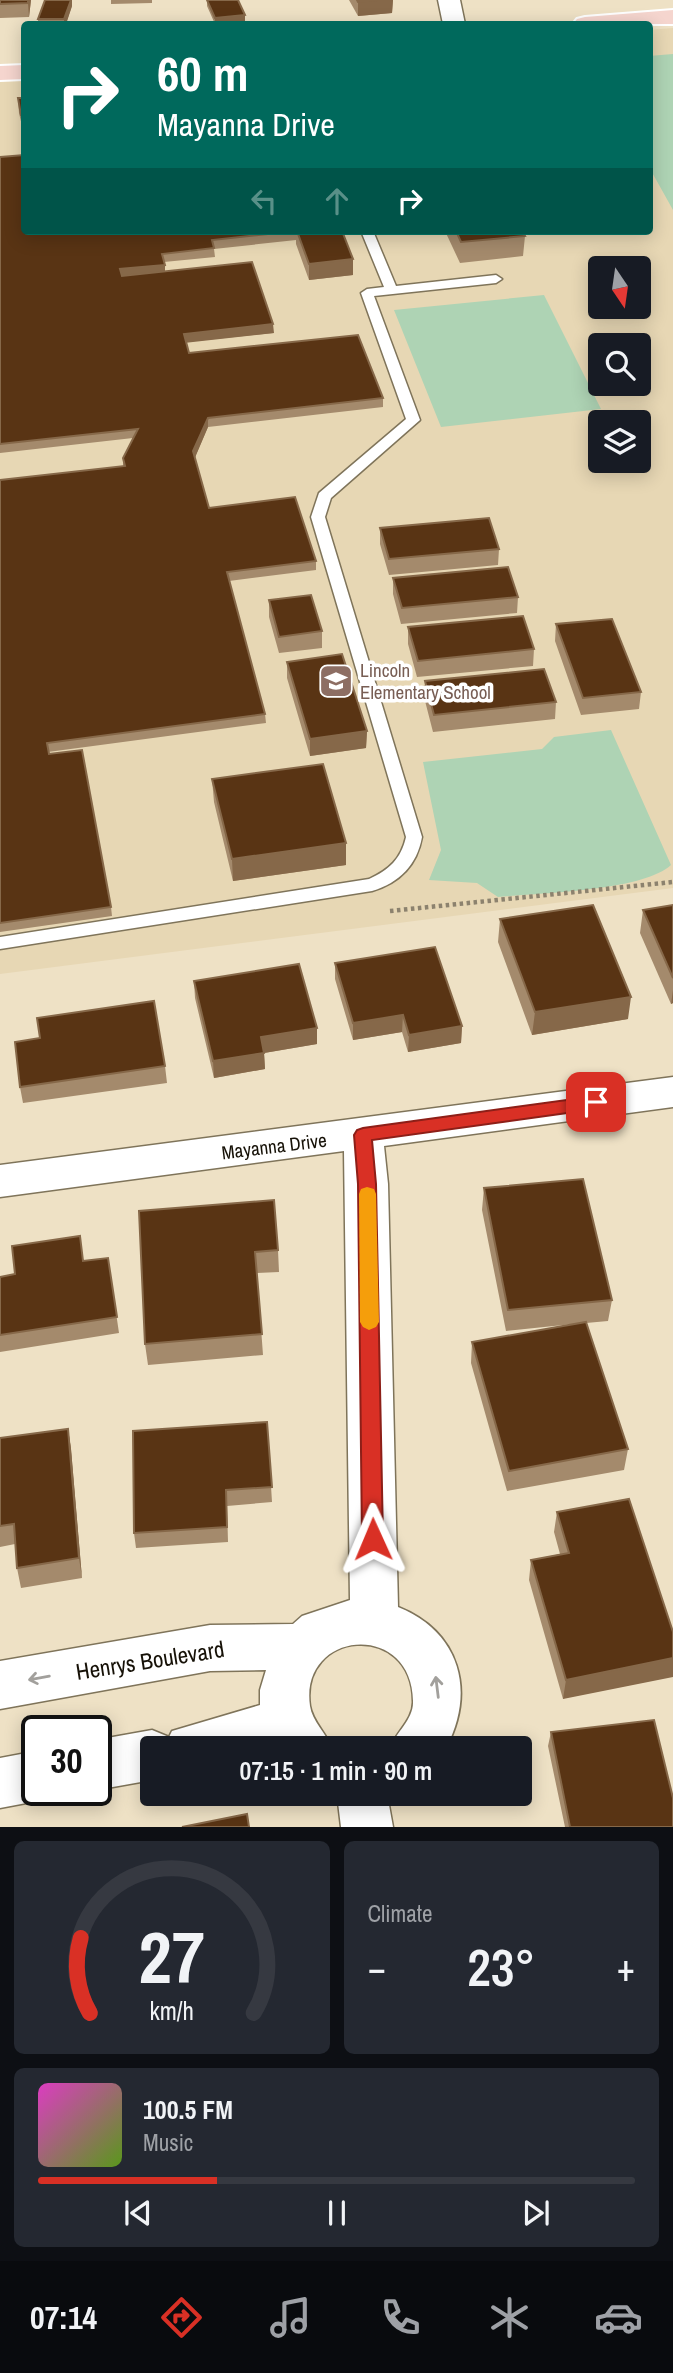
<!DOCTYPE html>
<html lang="en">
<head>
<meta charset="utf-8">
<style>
  :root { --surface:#171b24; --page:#242831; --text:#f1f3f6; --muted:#9ea1a6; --line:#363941; --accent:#d93025 }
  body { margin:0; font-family:"Archivo Narrow",sans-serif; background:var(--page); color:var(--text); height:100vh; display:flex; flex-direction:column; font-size:26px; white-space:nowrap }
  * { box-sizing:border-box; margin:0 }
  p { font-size:23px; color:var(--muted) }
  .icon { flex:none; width:38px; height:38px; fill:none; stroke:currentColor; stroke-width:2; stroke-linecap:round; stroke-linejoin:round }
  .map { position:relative; height:1827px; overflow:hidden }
  .side { display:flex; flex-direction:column; gap:14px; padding:14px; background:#0d0f14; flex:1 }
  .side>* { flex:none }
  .banner { position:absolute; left:21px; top:21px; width:632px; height:214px; border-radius:7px; box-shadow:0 4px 18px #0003; background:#00695c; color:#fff; overflow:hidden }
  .needle { width:46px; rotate:167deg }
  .fabs { position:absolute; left:588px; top:256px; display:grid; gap:14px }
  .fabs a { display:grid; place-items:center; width:63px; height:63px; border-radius:7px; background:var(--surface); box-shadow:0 4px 18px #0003; font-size:35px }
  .speed { position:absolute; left:21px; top:1715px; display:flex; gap:14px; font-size:35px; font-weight:700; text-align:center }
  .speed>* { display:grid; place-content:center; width:91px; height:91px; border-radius:50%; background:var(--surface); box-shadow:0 4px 18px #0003; line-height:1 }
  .speed .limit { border:4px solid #111; border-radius:10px; background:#fff; color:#111 }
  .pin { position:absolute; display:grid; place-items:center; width:60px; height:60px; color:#fff; margin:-30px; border-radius:14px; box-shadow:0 4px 10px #0006 }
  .me { position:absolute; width:77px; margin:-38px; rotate:359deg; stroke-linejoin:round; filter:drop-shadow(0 0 5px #0008) }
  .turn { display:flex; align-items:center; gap:24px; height:147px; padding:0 21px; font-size:32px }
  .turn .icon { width:91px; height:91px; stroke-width:2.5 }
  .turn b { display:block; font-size:49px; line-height:60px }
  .lanes { display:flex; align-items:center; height:66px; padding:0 21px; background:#0003; justify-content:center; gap:35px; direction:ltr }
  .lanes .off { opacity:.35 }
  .big { font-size:52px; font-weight:600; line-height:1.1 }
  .side .widget { flex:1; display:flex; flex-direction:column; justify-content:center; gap:10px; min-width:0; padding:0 24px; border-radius:10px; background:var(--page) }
  .side .dial { align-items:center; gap:0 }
  .dial svg { height:182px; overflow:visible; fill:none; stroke:var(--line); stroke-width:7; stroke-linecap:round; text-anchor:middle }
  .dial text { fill:var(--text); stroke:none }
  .song { display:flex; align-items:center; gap:21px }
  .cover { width:84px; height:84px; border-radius:10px; background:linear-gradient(135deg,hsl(310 70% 55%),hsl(90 70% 35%)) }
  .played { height:7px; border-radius:4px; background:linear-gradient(90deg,var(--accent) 30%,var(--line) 30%) }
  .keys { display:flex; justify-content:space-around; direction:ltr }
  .heat { display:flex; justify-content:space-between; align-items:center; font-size:38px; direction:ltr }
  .side .tiles { flex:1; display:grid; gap:14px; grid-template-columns:1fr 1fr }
  .widget:last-child { grid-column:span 2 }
  .trip { position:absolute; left:140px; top:1736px; width:392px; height:70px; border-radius:7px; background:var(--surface); box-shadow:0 4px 18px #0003; font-weight:600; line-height:70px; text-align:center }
  .tabs { display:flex; height:112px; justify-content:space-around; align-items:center; background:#090b0e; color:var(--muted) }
  .tabs .icon { width:49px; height:49px }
  .tabs .active { color:var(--accent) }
  .tabs b { font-size:32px; color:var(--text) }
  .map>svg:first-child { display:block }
</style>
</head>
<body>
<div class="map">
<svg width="673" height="1827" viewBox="0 0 673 1827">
  <rect width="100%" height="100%" fill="#eee1c5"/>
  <path fill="#e7d7b4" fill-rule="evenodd" d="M673 28V888L0 974V79L24 78V231H649V30ZM600 268H639V306H600ZM600 345H639V383H600ZM600 422H639V460H600Z"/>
  <path fill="#aed3b4" d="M673 54V210L649 167V131L652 130 649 125V56Z
    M544 295 601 409 441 427 394 310Z
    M611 730 671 865C643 891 539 893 498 897L477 883 429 880 441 850 423 762 542 749 554 737Z"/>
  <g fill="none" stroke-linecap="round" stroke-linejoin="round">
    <g stroke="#7f745a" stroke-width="3">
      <path id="service" d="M361 231H373L396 286 496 275 502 279 496 283 374 296 420 420 331 498 325 517 422 837C417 865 399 883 372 891L0 949V937L369 879C389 870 401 859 406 837L311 517 319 493 406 419 361 293 367 289 384 287Z"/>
    </g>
    <g stroke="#7f745a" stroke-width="3">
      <path id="minor" d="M438 0H460L465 24H443Z
        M673 1077V1107L384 1146 388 1184 398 1607C460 1632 476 1691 446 1748H390C396 1732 414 1719 413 1701 412 1620 299 1630 310 1706 312 1721 326 1733 332 1748H152V1780L96 1790V1740L152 1730 169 1737 172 1731 260 1705V1690L266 1670 210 1671 0 1709V1661L210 1625 293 1624 302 1616 350 1600 344 1151 0 1197V1165Z
        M37 1751V1790H56L55 1794 37 1801 0 1808V1758Z
        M337 1794H387L393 1827H341Z"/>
    </g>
    <g stroke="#fff" stroke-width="4">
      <path id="primary" d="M673 10V24H573L577 19 585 17Z
        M24 65V79L0 80V66Z"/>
    </g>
    <path stroke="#8c826e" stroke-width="4.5" stroke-dasharray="3.5 3.5" stroke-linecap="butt" d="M390 911 673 882"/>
    <use href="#service" fill="#fff" fill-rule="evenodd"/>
    <use href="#minor" fill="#fff" fill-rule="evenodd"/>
    <use href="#primary" fill="#f5d5ce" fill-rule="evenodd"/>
  </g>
  <path fill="#a48a6c" d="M0 0H31L29 17 0 18Z
    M45 0H72V6L66 24H38V19Z
    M111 0H152V3L111 4Z
    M207 0H238L245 15V23L215 24 207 6Z
    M349 0H393L392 13 358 16Z
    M18 98H24V130H23L19 113Z
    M0 157 24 231H348V235H343L353 275 309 280 296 244V240L214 249 215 257 164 262 165 271 274 333 186 342 189 353 383 398V407L208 427 195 457 209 508 316 561V570L229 581 265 714 266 723 48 752 111 907 112 916 0 932V480L123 466V458L133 438 0 453Z
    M445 231H522L525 236 523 256 460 263Z
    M380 528 499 549 498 565 389 575 380 544Z
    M393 578 518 597 517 613 401 624 393 594Z
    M269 600 322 631V648L279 653 269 617Z
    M556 624 641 692 639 709 581 715 555 641Z
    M408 627 534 649 533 666 417 677 408 644Z
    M287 662 367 731 366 748 310 756 287 678Z
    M425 681 556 702 555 719 433 732 424 697Z
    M212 779 346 843V865L233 881 214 802Z
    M673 905V1003L671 1004 640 933 643 910Z
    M500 919 628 1019 532 1035 498 942Z
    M335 963 462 1026 461 1043 408 1052 402 1032 353 1040 335 979Z
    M194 981 317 1028V1044L264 1053 265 1069 214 1078 195 998Z
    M40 1038 165 1066 167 1083 23 1103 20 1087Z
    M484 1188 612 1300 608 1321 586 1323 628 1449 624 1470 507 1491 471 1363 472 1342 573 1324 506 1331 482 1210Z
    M139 1211 278 1250 279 1272 257 1273 263 1355 148 1365 145 1344Z
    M108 1258 119 1333 0 1352V1277L83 1261Z
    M267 1422 272 1502 227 1506 228 1542 136 1548 134 1533Z
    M68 1429 71 1449 82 1578 21 1588 17 1568 15 1544 0 1547V1438Z
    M557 1512 673 1632 563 1699 529 1580 531 1560 560 1554 554 1532Z
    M551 1732 673 1827H565L548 1746Z"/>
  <path fill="#866849" d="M28 0H31L29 17 28 3Z
    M71 0H72V6L66 24H64V19Z
    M377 0H393L392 13 358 16V2Z
    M245 15V23L215 24V18Z
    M353 259V275L309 280V264Z
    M165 265V273L121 278 120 269Z
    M273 324 274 333 184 343V334Z
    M208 418V427L194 460 193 451Z
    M367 731 366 748 310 756V739Z
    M346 843V865L233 881 232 859Z
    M673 990V1003L671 1004Z
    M631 997 628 1019 532 1035 535 1012Z
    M403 1015 402 1032 353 1040V1023Z
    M462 1026 461 1043 408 1052 409 1035Z
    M317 1028V1044L264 1053 265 1069 214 1078 213 1061 261 1037Z
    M68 1429 71 1449 82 1578 79 1558Z
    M673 1658V1677L563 1699 566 1680Z"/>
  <path fill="#593414" stroke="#866849" stroke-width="2" d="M0 0H28V3L0 4Z
    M45 0H71L64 19H38Z
    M207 0H238L245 15 215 18Z
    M357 0H377L358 2Z
    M18 98H24V115H21Z
    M24 155V231H296L212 240 214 248 162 254 165 265 120 269 122 276 252 262 273 324 184 334 189 353 358 335 383 398 208 418 193 451 209 508 295 497 316 561 227 572 265 714 47 743 49 754 82 750 111 907 0 923V480L125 466 123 458 138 429 0 444V157Z
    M297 231H342L353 259 309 264Z
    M456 231H522L525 236 461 242Z
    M489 518 499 549 389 559 380 528Z
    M508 567 518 597 402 608 393 578Z
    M311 595 322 631 279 637 269 600Z
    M523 616 534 649 418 661 408 627Z
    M612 619 641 692 583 698 556 624Z
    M342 654 367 731 310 739 287 662Z
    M544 669 556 702 434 715 425 681Z
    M323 764 346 843 232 859 212 779Z
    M593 905 631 997 535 1012 500 919Z
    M673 905V978L643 910Z
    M435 947 462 1026 409 1035 403 1015 353 1023 335 963Z
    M299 964 317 1028 261 1037 264 1053 213 1061 194 981Z
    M154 1001 165 1066 20 1087 15 1042 40 1038 37 1018Z
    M583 1179 612 1300 508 1310 484 1188Z
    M274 1200 278 1250 255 1252 262 1334 145 1344 139 1211Z
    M80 1236 83 1261 108 1258 117 1317 0 1335V1277L15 1274 12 1246Z
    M586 1322 628 1449 509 1471 472 1342Z
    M267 1422 272 1487 226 1490 227 1527 134 1533 133 1431Z
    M68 1429 79 1558 17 1568 14 1524 0 1526V1438Z
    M629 1499 673 1632V1658L566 1680 531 1560 569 1553 557 1512Z
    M654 1720 673 1798V1827H570L551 1732Z
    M247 1814 249 1827H182Z"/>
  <defs><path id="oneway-shaft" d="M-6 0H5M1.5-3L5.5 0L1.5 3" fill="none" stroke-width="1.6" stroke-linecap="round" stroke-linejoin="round" transform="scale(1.75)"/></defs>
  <g stroke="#a2a09c">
    <use href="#oneway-shaft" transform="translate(39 1678) rotate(170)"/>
    <use href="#oneway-shaft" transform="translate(437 1687) rotate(-97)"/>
  </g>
  <path fill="#d93025" stroke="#8d1f18" stroke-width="2" d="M596 1096 602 1098 604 1102 602 1107 596 1109 372 1140 376 1184 383 1539 380 1546 373 1548 365 1546 362 1539 358 1184 354 1135 357 1130 363 1128Z"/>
  <path fill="#f59e0b" d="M367 1187 374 1189 376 1194 379 1322 376 1327 369 1330 363 1327 360 1322 359 1194 361 1189Z"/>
  <defs>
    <g id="school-square" transform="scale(1.75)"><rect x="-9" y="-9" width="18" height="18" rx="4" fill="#8d6e63" stroke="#fff"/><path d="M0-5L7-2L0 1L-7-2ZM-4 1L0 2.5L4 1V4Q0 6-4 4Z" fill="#fff"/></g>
  </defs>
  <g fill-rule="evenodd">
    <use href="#school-square" x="336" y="681"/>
  </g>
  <g text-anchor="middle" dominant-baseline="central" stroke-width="7" stroke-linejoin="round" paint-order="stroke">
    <g font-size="19" fill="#785e54" stroke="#fff" text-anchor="start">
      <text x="360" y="670">Lincoln<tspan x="360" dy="22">Elementary School</tspan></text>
    </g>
    <g font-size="19" fill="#161107" stroke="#fff">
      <text transform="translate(274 1146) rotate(-7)">Mayanna Drive</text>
    </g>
    <g font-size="23" fill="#161107" stroke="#fff">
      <text transform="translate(150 1660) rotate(-9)">Henrys Boulevard</text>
    </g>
  </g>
</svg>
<div class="fabs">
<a><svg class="needle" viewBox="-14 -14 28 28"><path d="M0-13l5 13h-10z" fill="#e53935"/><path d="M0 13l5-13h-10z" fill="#9ea1a6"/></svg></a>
<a><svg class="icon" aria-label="search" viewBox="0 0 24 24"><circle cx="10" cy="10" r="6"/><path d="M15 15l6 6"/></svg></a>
<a><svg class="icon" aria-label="layers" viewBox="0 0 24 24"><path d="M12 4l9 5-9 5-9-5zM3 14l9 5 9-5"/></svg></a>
</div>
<div class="speed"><div class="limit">30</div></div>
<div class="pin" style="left:596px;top:1102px;background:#d93025"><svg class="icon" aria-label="arrive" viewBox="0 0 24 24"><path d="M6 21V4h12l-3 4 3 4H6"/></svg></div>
<svg class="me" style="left:373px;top:1539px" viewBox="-20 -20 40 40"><path d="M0-17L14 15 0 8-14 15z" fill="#d93025" stroke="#fff" stroke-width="4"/></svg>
<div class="trip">07:15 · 1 min · 90 m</div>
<div class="banner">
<div class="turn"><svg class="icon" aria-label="right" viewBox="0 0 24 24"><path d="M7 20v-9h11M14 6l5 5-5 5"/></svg><div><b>60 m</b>Mayanna Drive</div></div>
<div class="lanes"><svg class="icon off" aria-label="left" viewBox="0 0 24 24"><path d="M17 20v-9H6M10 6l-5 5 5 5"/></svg><svg class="icon off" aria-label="ahead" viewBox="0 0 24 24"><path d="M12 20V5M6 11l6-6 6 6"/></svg><svg class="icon" aria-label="right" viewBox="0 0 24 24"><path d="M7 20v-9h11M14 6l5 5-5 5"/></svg></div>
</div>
</div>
<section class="side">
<div class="tiles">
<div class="widget dial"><svg viewBox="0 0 100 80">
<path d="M14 69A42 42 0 1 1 86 69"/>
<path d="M14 69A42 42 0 0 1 10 36" stroke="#d93025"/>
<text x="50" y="56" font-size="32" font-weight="700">27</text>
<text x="50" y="72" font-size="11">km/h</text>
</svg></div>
<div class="widget"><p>Climate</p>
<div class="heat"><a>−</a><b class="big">23°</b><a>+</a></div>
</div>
<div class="widget">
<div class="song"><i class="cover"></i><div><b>100.5 FM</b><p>Music</p></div></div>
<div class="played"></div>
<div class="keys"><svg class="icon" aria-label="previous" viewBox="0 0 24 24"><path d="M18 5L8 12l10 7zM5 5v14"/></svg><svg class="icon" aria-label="pause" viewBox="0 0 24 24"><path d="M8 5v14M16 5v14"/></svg><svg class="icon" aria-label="next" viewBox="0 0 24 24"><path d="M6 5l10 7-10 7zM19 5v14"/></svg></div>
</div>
</div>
</section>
<nav class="tabs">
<b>07:14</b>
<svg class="icon active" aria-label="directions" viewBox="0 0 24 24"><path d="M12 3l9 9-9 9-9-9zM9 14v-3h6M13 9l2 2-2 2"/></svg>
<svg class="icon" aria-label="music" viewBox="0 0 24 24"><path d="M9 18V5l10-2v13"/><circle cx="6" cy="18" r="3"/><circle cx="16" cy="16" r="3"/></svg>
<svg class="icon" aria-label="phone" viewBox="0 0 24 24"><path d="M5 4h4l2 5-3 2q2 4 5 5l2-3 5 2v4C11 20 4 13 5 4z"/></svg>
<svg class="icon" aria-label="climate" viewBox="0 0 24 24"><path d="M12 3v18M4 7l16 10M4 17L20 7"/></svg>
<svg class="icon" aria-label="car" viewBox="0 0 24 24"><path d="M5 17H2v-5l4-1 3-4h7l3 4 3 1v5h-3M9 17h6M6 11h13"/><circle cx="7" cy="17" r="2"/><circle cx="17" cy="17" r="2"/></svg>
</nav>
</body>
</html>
